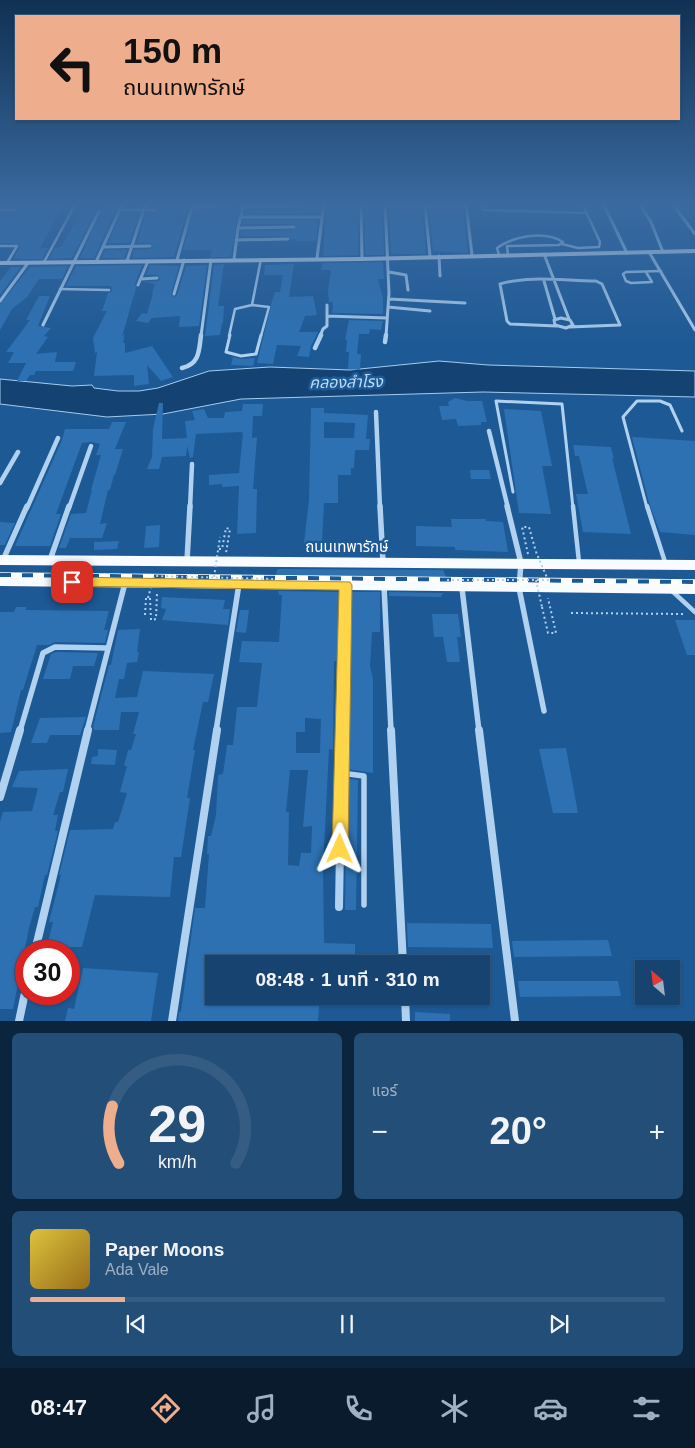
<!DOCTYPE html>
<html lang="th">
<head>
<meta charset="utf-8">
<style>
  :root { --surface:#164370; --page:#234e78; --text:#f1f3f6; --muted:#9eb0c3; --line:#355c83; --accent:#eead8d }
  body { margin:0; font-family:Arial,"Noto Sans Thai",sans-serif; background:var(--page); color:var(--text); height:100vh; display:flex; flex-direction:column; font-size:19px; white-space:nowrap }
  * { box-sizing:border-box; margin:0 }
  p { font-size:16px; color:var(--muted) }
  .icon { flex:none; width:28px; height:28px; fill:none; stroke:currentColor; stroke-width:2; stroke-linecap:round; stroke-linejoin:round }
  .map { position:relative; height:1021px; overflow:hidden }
  .panel { display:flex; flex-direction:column; gap:12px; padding:12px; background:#0c253e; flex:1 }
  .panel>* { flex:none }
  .guide { position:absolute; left:15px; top:15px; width:665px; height:105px; border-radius:0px; box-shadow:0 1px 4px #0004,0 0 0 1px var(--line); background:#eead8d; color:#111; overflow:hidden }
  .needle { width:32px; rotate:332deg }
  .buttons { position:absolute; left:635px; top:960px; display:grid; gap:10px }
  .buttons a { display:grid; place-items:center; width:45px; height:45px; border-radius:0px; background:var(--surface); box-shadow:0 1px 4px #0004,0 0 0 1px var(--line); font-size:25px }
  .speed { position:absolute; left:15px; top:940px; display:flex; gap:10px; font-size:25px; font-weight:700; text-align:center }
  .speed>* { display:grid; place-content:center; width:65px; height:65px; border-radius:50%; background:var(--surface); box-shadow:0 1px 4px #0004,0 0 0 1px var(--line); line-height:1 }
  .speed .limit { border:8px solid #d22; background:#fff; color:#111 }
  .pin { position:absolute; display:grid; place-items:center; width:42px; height:42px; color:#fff; margin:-21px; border-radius:10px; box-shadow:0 2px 8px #0006 }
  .me { position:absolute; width:55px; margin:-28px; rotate:1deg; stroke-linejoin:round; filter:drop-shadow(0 0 4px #0008) }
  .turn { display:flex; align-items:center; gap:18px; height:105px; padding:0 25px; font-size:22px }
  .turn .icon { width:65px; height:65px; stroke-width:2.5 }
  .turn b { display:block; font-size:35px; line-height:42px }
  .big { font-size:38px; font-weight:600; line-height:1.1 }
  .panel .card { flex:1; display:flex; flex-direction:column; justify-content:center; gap:8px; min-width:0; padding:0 18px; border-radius:8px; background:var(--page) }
  .panel .dial { align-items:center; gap:0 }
  .dial svg { height:130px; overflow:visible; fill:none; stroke:var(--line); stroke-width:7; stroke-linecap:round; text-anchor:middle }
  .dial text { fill:var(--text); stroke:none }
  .song { display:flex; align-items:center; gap:15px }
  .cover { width:60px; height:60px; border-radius:8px; background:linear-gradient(135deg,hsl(50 70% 55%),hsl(40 70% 35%)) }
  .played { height:5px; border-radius:2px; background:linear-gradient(90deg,var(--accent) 15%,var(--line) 15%) }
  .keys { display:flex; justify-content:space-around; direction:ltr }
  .heat { display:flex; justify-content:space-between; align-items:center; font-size:28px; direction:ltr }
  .panel .tiles { flex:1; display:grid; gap:12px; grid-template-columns:1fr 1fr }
  .card:last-child { grid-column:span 2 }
  .trip { position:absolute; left:205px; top:955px; width:285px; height:50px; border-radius:0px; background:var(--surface); box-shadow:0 1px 4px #0004,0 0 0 1px var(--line); font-weight:600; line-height:50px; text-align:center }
  .dock { display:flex; height:80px; justify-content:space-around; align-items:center; background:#091b2d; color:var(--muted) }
  .dock .icon { width:35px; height:35px }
  .dock .current { color:var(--accent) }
  .dock b { font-size:22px; color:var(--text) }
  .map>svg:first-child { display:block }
</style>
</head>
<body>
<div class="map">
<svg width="695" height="1021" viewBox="0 0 695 1021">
  <rect width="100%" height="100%" fill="#1d5995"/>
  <path fill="#144373" stroke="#a4ccf1" d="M439 361 488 365 695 371V397L483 392 241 399 163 414 107 417 0 404V379L72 386 92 385 94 388 118 391H139L158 388 209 371 270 367 350 370Z"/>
  <path fill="#2d71b3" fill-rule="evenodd" d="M0 203H64L40 248H48L42 259H17L18 258H14L20 247 19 244 0 243V213H14L17 210 14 207H0Z
    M105 203H119L94 258H80Z
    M149 203H189L174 257 132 258 134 250 150 249 153 247 151 243H137L146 213H156L159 211 157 207H148Z
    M196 203H229L227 208H239L231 257H210L212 250H183L194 210H214L217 207 214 204Z
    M301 203H321L319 214H245L246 210 300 209 302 206Z
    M327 203H358V255L323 256Z
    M364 203H382L384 255H365Z
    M389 208 422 209 426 254H391Z
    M429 209H463L468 253 433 251Z
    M82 210H96L72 258 49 259 55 248 61 247Z
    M122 213H139L129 243H108Z
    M243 220H318L316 241H297V239H291L288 236H240L241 231 294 230 297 227 294 224H242Z
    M105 250H127L124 258H102Z
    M383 262 384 279H378L383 298V314L332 313 333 302H329L328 291 331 270H321L322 263Z
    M224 264 218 306H224L223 323H222L220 335 205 336 214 265Z
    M294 264 289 297 313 296 317 315 305 316 299 332H318L311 346 309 357 297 356 301 346 277 345 273 364 257 363 272 301 275 292H280L283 275H264L265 265Z
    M142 265 135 284 136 288 122 337 125 334 123 343H125V353L152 346 173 377 161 381 147 365 149 384 134 386V375L94 376 97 352 95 353 93 338 107 311H102L108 293 112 291 111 286H66L76 266Z
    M150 265 179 266 171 294 174 297 177 295 186 266 207 265 199 326 179 327 180 316 152 318 148 323 136 321 142 313 147 314 153 293H152L155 284 143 282 158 281 160 279 158 275H146Z
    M68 266 62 279H39L27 297 12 309 0 330V304L30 267Z
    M11 267H21L0 295V281Z
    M39 296H50L38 326 51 328 44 336 48 337 36 354 57 352 55 362H76L73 371H36L34 375H30L26 381H17L26 363H8L14 352H6L30 320H26Z
    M349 320 383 321 381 330 370 329 369 334H359L357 354H361L360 370 348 369 349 352H346L347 340H345Z
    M233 357 241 359 255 358 253 366 231 365Z
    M455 398 467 401H482L487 422H481V425L458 426 456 419 442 420 439 406H449L448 402Z
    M159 403H163L162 439 187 438 185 421 195 420 192 411 204 409 208 418H224L225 412 242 411 243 404H263L262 416H253L252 438 257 437 253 489H257L256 533 237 534 239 486 222 487V484L209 485V475L239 473 243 433 241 432 196 434 193 457 190 458 187 446 186 456 162 457 159 469H147L152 457 153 429Z
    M311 408H324V413L368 415 366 439H370L369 450H355L354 468H351V475H338V503H324L322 543H304L309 500ZM324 422 355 423 354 438H324Z
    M504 409 541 411 552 466H542L551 514 519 513Z
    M112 422H126L115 449H123L115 475H114L110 490H108L100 524 107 523 102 538H70L66 548H59L71 514 86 513 92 490H91L101 455H96L100 444 91 442 82 443 56 514H61L50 546H15L62 440 65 429H109Z
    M632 437 695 441V535L660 532 649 503Z
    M573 445 611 447 614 459 612 458 631 534 583 532 576 494H588L579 456H575Z
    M470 470H489L491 479H471Z
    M451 519H486V521L503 522 508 552 455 550V547L416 546V526L452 527Z
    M0 522 15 523 5 545H0Z
    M160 525 159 547 144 548 146 526Z
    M119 541 117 549 94 550V542Z
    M278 569 443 570 447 579 274 577Z
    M278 591 340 592 339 661H334L333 750 329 749 323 868 324 943 355 944V964H214V996H320L318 1021H178L179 1012H181L195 908H205L209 854H207L208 836H211L216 815 218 775 223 774 227 745H233L237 707H257L262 663 239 662 242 641 279 642 282 595H279ZM305 718 321 719 320 753H296V732H305ZM290 770H308L303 827 312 826 311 853H301L299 866 288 865 289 812H286Z
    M350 592H380V632H372L370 666 373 679V773L347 769V724L350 678 348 661Z
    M389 592 443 593 441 597 389 596Z
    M162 597 225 600 223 609H230L228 625 162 620 166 609 161 608Z
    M16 607H26V610L109 611 104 630H108L105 643 55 642 49 645H37L23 690H21L11 732 0 733V612H14Z
    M240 610H249L246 633 236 632Z
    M432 614H458L461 637H457L460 662H447L443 637H434Z
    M675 620H695V655H687Z
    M140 629 137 652H139L137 662 127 663 124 679H119L115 698 137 697 143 671 214 674 208 702H203L193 750H195L187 798H190L181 857H174L170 897 95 895 82 947H47L53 922H49L61 875H59L70 830 113 829 115 822H118L127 793 120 792 127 766H124L128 750H131L136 734H133L139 712H121L119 730H94L93 727 109 665H111L118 630Z
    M56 652 98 653 94 666H73L70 679H43L51 654Z
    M86 717 80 735H50L47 743H31L40 718Z
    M566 748 578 813H553L539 749Z
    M98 749 117 750 115 765 91 764 92 757 98 756Z
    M68 769 63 792H60L53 815H58L55 831H58L47 875H45L38 907H35L29 928 13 1009H0V822L3 812 32 811 38 788 12 787 19 771Z
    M347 779 358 780 356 910H345Z
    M407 923 491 924 493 948 408 947Z
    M608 940 612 956 514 957 512 941Z
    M83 968 158 973 151 1021H65L68 1008 74 1009Z
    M518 981H618L621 996 520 997Z
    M415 1012 450 1014V1021H415Z"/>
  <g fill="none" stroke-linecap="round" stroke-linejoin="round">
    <path stroke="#b0d1ef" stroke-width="2" stroke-dasharray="2 3" stroke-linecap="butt" d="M219 549H222L226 528 230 529 226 553
      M528 554 522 527H529L536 552
      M150 598 151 620 156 619 157 593
      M542 607 548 633H556L548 598
      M571 613 685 614
      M145 615 146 598H149"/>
    <path stroke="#b0d1ef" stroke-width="2.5" d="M482 203 483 210 587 213
      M0 210H14
      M562 244 578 248 599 247 600 242 582 203
      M0 246H17L7 263
      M499 255 497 248C514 236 545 230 563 242L559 245 507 246 508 255
      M44 262 76 203
      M646 272 652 282 631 283 626 281 623 274 626 272 661 271
      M60 289 109 290
      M252 305 261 259
      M229 336 235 309 252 305 269 307 261 336"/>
    <path stroke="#b0d1ef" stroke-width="3" d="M230 335 226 352 241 356 256 354 261 335
      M513 492 496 401 562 404 573 508
      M647 508 623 417 637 401H660L670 405 682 431"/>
    <path stroke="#b0d1ef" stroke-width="4.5" d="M573 506 579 562
      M647 506 665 562
      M671 590 695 612"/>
    <path stroke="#b0d1ef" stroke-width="5.5" d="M341 773 364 776V905"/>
    <path stroke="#b0d1ef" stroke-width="3" d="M361 203 362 259
      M385 203 389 293 386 336
      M603 203 627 253
      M639 203 651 222 663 252
      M672 203 695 234
      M466 204 472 255
      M385 205 466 206
      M425 205 430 256
      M192 207H214
      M243 207 299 206
      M119 210H156
      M242 217H322
      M238 228 294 227
      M236 240 288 239
      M103 247 150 246
      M649 252 695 330
      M544 254 569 319
      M439 256 440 276
      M317 258 324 203
      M234 259 238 228 244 203
      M177 260 193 203
      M127 261 146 203
      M96 262 123 203
      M389 272 406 275 408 290
      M141 279 157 278
      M544 281 555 319
      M138 285 148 261
      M174 294 184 260
      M389 299 465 303
      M0 301 28 263
      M388 307 430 311
      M327 316 387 318
      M561 318 570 320 573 325 566 328 555 325 554 320Z
      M43 325 99 211
      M557 326 510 324 507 321 500 284C529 275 566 281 596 281L602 284 620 325 569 327
      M201 336 211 260
      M320 336 323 329 327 326V305"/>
    <path stroke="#b0d1ef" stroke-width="4.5" d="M385 342 386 335
      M315 348 321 335
      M182 368C200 364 199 350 201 335
      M376 412 380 508
      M489 431 508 508
      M0 483 18 452
      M27 508 58 438
      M69 508 91 446
      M190 508 192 464"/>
    <path stroke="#b0d1ef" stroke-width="5.5" d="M380 506 383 562
      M507 506 521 563 519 588 544 711
      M3 560 27 506
      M50 560 69 506
      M187 561 190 506
      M384 586 391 731
      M462 588 479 731
      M20 731 43 653 55 647 107 648
      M87 731 125 583
      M216 731 239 584
      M342 731 345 585"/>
    <path stroke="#b0d1ef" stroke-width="8" d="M391 730 403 964
      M479 730 515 1021
      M0 797 20 730
      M339 907 342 730
      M35 951 88 730
      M405 996 406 1021
      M19 1021 26 988
      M172 1021 217 730"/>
    <path fill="#deecfb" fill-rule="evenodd" d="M695 249V253L362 261 0 265V261L362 257Z"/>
    <path fill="#f8fbff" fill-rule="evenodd" d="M0 555 695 560V570L0 565Z
      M0 576 695 584V594L0 586Z"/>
    <g stroke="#fff" stroke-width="5.5">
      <path id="rail" d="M0 575 695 582"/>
    </g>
    <use href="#rail" stroke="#1d5995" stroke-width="4" stroke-dasharray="11" stroke-linecap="butt"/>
    <path stroke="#b0d1ef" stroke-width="2" stroke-dasharray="2 3" stroke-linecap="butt" d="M214 577 220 537
      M447 580H548L536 552
      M536 580 542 607
      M148 598 154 576 273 579"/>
  </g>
  <linearGradient id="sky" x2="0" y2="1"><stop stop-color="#103152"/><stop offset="0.59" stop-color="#3a6aa0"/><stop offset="1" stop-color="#3a6aa0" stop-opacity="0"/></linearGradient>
  <rect width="695" height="346" fill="url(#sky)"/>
  <path fill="#ffd54a" stroke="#a68a30" d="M72 577 350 582 352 585 348 849 346 855 340 858 334 855 332 849 339 590 72 586 67 585 66 582 67 578Z"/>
  <g text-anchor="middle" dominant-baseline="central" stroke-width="5" stroke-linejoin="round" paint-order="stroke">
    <g font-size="15" fill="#fff" stroke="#1d5995">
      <text x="347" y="546">ถนนเทพารักษ์</text>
    </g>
    <g font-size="16" font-style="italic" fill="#bddaf6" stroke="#1d5995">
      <text transform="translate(346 382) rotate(-1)">คลองสำโรง</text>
    </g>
  </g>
</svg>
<div class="buttons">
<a><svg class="needle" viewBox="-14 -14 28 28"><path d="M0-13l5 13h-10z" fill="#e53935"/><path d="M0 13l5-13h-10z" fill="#9eb0c3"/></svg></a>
</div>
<div class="speed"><div class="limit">30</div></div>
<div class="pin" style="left:72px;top:582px;background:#d93025"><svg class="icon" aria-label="arrive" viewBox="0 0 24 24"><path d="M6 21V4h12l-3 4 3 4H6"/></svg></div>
<svg class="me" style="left:340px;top:849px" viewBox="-20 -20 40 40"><path d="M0-17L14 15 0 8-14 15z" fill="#ffd54a" stroke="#fff" stroke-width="4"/></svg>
<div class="trip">08:48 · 1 นาที · 310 m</div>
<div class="guide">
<div class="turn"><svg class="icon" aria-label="left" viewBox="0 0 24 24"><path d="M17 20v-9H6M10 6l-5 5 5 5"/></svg><div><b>150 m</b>ถนนเทพารักษ์</div></div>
</div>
</div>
<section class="panel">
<div class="tiles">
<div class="card dial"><svg viewBox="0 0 100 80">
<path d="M14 69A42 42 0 1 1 86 69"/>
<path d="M14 69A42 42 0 0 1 10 34" stroke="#eead8d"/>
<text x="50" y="56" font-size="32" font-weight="700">29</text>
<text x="50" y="72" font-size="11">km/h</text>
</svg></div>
<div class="card"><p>แอร์</p>
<div class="heat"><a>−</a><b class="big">20°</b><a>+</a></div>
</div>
<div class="card">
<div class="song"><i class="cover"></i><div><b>Paper Moons</b><p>Ada Vale</p></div></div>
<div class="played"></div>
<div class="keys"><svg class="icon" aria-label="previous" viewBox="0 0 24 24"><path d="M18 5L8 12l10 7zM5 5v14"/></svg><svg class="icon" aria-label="pause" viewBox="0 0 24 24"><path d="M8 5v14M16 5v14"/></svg><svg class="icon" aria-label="next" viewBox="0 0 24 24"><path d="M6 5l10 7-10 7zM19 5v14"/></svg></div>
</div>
</div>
</section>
<nav class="dock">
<b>08:47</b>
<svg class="icon current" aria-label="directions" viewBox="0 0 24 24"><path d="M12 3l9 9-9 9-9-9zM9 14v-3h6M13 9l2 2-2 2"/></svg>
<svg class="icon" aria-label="music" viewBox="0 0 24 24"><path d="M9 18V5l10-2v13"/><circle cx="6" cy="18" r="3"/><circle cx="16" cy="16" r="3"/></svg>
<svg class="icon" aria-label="phone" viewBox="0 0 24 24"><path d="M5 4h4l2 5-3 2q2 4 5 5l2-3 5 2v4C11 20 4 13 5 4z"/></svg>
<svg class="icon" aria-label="climate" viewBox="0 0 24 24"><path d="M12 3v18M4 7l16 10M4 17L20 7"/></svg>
<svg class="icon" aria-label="car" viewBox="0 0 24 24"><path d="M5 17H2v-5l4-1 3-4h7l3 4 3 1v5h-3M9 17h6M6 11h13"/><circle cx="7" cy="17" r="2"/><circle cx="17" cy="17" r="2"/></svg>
<svg class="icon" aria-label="filters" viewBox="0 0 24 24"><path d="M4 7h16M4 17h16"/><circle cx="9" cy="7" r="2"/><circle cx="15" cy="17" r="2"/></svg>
</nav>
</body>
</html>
